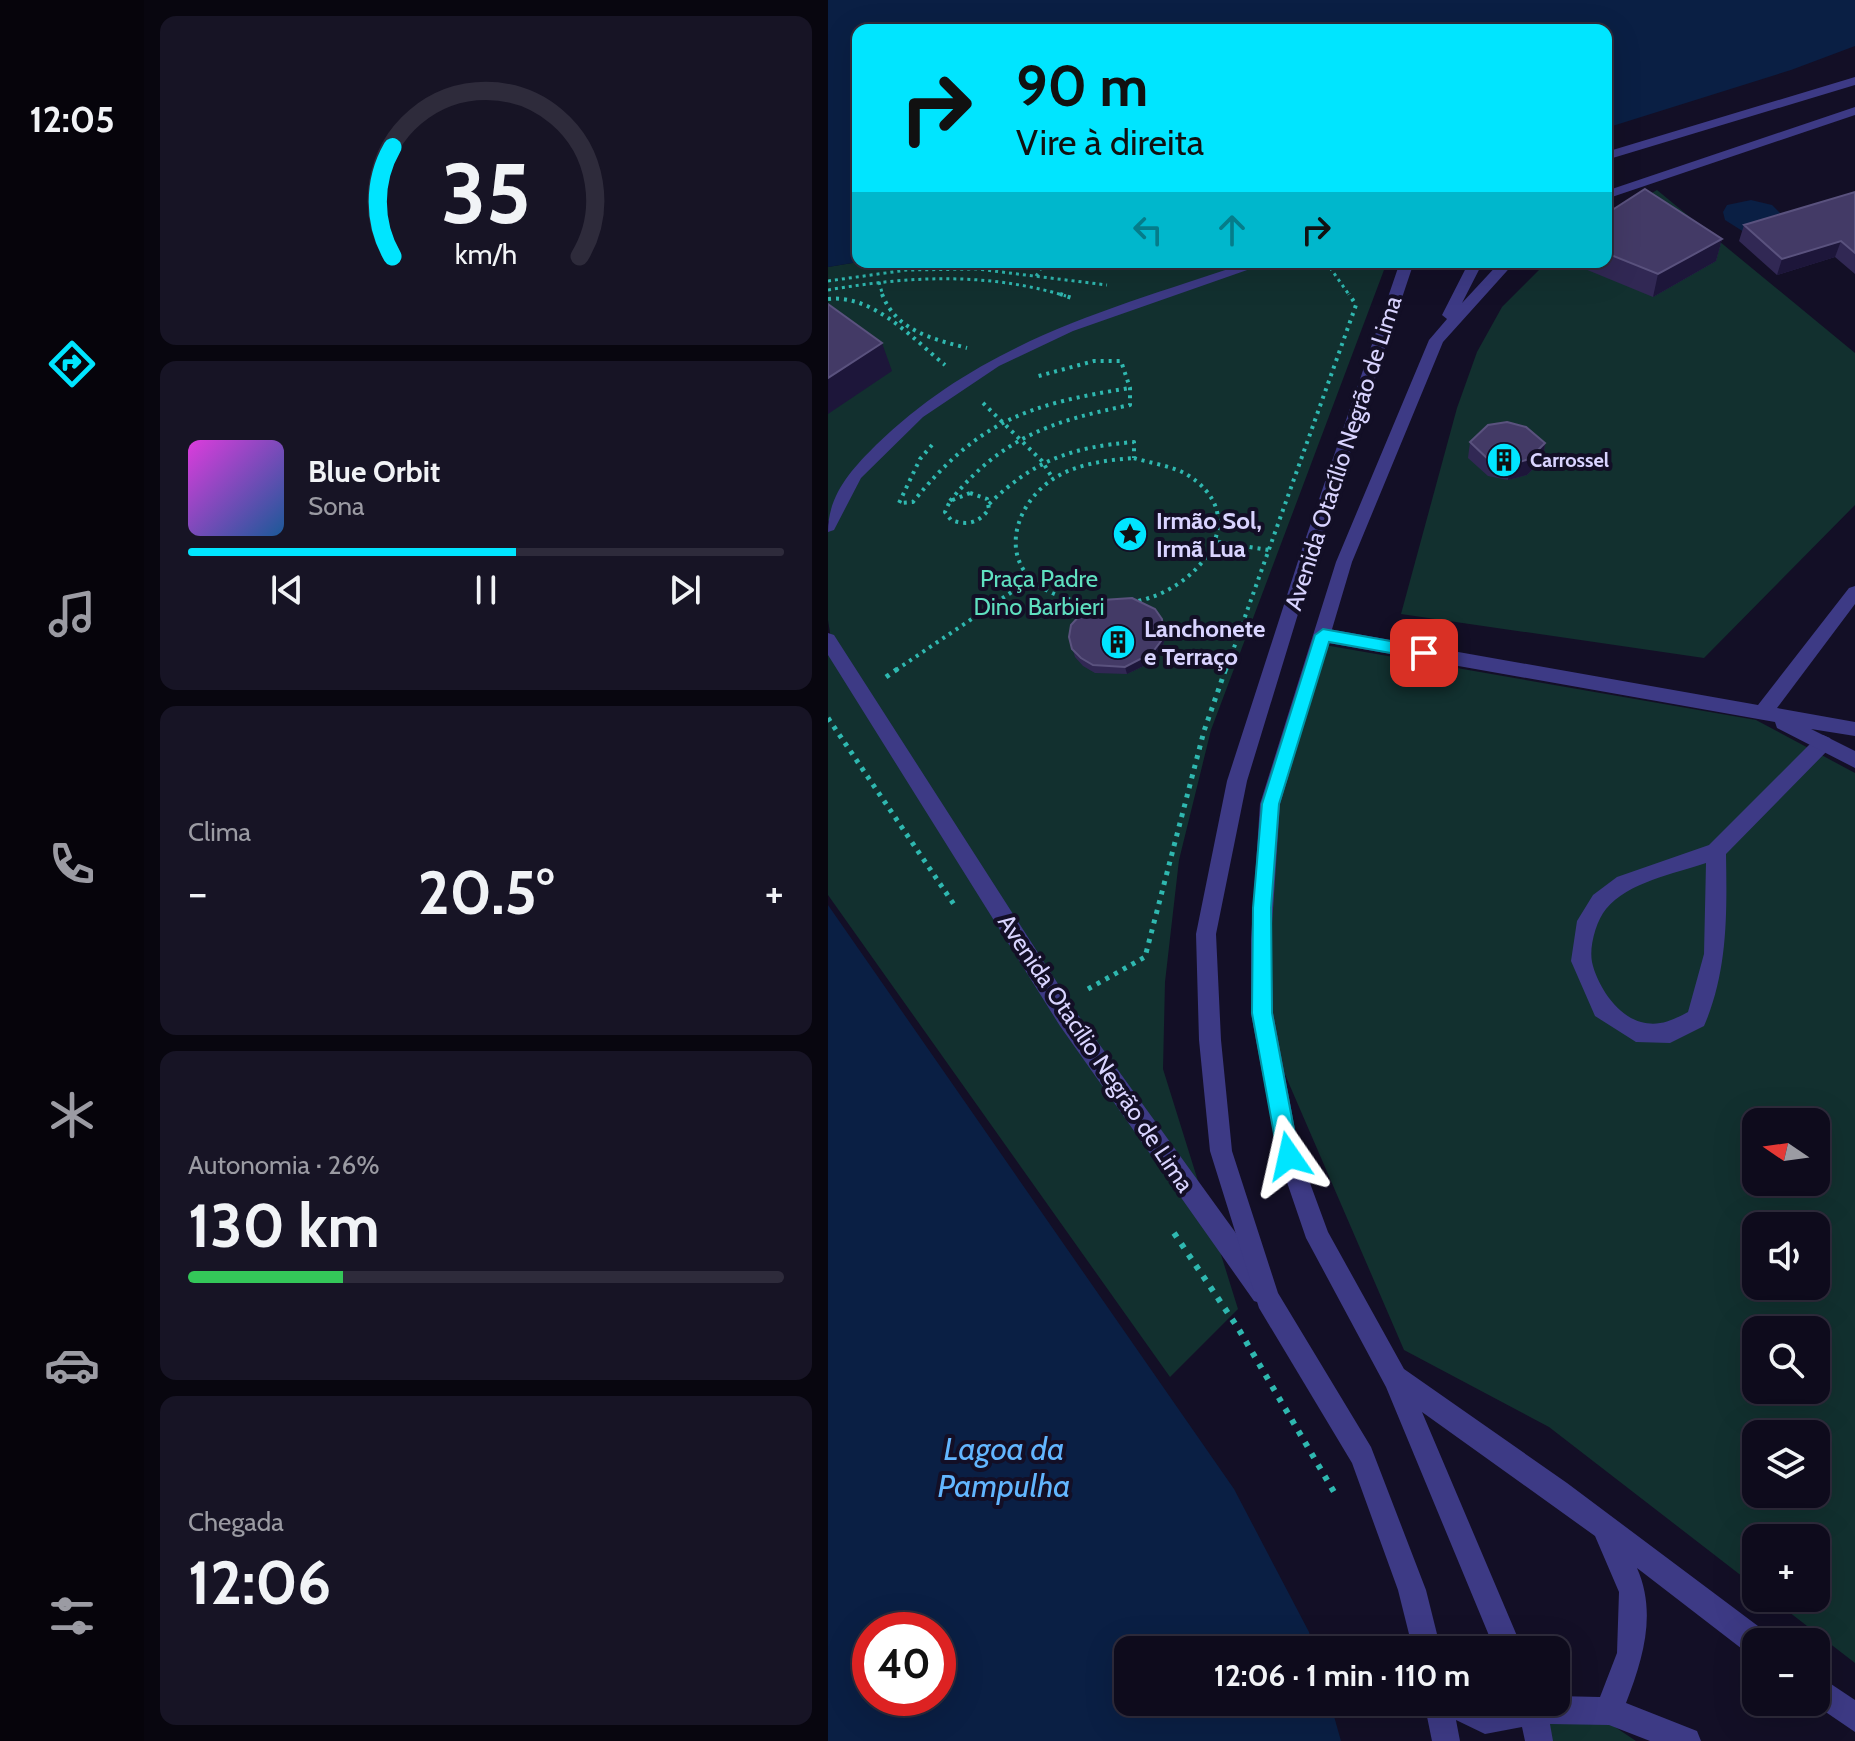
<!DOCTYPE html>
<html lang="pt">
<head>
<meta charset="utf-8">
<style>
  :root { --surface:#0e0b1c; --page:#171425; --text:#f1f3f6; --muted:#9b9ba3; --line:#2e2b3b; --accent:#00e5ff }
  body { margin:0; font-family:Cabin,sans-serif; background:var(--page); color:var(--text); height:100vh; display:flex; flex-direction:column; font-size:30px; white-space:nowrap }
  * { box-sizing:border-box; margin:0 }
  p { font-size:26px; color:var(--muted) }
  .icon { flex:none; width:44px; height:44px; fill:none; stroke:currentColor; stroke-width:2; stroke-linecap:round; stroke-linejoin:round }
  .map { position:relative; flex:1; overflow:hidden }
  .drawer { display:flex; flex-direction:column; gap:16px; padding:16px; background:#08060f; width:684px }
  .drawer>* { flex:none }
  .hud { position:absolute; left:24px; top:24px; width:760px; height:244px; border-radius:16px; box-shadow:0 8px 32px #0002,0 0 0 2px var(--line); background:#00e5ff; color:#111; overflow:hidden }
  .needle { width:52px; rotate:283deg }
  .buttons { position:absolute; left:914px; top:1108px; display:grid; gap:16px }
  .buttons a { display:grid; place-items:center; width:88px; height:88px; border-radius:16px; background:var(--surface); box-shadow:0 8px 32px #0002,0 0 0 2px var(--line); font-size:40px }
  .speed { position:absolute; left:24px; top:1612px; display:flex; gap:16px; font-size:40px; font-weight:700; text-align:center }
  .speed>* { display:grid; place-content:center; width:104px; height:104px; border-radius:50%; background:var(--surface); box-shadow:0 8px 32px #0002,0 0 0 2px var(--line); line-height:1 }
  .speed .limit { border:12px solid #d22; background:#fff; color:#111 }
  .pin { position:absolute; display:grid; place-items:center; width:68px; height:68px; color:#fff; margin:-34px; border-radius:16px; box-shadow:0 4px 12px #0006 }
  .me { position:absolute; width:88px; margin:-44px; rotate:349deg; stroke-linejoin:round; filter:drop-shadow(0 0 6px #0008) }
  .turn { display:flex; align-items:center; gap:28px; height:168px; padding:0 32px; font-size:36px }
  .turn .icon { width:104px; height:104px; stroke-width:2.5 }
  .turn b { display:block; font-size:56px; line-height:68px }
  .lanes { display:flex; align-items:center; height:76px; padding:0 32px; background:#0003; justify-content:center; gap:40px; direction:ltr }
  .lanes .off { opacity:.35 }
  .big { font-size:60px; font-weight:700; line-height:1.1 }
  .drawer .widget { flex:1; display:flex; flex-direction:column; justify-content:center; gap:12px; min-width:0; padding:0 28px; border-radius:16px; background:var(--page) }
  .drawer .dial { align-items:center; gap:0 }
  .dial svg { height:208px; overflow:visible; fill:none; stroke:var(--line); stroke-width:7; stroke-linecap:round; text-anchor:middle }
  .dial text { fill:var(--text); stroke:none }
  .song { display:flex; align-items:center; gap:24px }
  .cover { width:96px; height:96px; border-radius:12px; background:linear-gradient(135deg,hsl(300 70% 55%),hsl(210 70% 35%)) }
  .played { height:8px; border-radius:4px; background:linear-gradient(90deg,var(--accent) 55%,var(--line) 55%) }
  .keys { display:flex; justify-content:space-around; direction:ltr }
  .heat { display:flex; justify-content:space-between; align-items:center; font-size:44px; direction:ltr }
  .charge { height:12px; border-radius:6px; background:linear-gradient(90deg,#34c759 26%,var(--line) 0) }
  .trip { position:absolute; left:286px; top:1636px; width:456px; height:80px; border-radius:16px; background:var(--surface); box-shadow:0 8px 32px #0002,0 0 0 2px var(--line); font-weight:700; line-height:80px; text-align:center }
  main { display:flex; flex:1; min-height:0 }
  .dock { display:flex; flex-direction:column; width:144px; justify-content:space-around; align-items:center; background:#06040b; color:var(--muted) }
  .dock .icon { width:56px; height:56px }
  .dock .current { color:var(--accent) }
  .dock b { font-size:36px; color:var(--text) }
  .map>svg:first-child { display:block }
</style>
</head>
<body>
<main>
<nav class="dock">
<b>12:05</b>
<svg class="icon current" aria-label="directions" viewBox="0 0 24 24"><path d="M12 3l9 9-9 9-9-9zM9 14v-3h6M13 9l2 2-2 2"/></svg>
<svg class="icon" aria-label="music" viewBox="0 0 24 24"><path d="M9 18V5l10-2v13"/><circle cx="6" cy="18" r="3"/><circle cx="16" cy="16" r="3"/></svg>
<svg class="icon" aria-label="phone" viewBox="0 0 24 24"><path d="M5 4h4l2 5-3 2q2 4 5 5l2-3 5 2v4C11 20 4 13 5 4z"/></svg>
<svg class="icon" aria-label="climate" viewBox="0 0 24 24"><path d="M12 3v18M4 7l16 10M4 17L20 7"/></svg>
<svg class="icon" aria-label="car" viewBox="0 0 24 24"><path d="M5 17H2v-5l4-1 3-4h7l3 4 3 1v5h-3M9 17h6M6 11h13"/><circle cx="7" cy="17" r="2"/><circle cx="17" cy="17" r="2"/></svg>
<svg class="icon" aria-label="filters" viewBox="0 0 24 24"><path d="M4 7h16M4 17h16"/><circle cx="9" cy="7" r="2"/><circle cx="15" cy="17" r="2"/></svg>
</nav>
<section class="drawer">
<div class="widget dial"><svg viewBox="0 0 100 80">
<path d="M14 69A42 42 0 1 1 86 69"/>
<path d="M14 69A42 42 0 0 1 14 27" stroke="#00e5ff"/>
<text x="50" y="56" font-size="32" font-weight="700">35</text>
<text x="50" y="72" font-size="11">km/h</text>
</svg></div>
<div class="widget">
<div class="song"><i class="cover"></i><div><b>Blue Orbit</b><p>Sona</p></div></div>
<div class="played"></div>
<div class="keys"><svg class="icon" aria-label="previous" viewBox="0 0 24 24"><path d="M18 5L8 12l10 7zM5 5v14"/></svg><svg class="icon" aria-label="pause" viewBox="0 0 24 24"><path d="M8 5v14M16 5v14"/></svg><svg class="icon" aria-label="next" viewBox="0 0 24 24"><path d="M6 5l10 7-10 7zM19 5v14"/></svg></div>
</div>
<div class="widget"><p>Clima</p>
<div class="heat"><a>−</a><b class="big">20.5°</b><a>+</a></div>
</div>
<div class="widget"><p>Autonomia · 26%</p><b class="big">130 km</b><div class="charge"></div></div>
<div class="widget"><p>Chegada</p><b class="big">12:06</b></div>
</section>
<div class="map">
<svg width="1027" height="1741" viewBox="0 0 1027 1741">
  <rect width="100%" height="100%" fill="#130f26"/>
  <path fill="#12302f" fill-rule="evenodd" d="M829 190 1027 353V505L876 658 573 614 629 408 649 352 674 307 719 262H778L806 203Z
    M30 262H424L240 325 87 411 25 475 0 522V267Z
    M431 262H559L383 730 351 860 337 982 335 1069 410 1309 342 1377 0 895V649L4 646 0 620V532L30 477 93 415 168 364 242 330Z
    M485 643 928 720 1027 773V1663L943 1598H988V1538H928V1587L721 1427 576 1350 443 1042 437 869ZM928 1122H988V1182H928ZM928 1226H988V1286H928ZM928 1330H988V1390H928ZM928 1434H988V1494H928Z
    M712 1714 784 1725 808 1741H712Z"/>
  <path fill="#0a1f44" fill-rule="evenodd" d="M0 0H1027V46L963 70 778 128V30H30V262L0 267Z
    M923 200 944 205 954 215 916 232 897 220 895 212 899 205Z
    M0 905 406 1489 481 1632 486 1650H300V1702H502L513 1741H0ZM42 1630H110V1698H42Z"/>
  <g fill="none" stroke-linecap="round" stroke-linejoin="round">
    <path stroke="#2fb8b0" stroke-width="3" stroke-dasharray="3 4" stroke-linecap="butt" d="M498 262 522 296
      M208 276 217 262
      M0 281 79 270 149 269 279 285
      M51 282 55 296
      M0 290C81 276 159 272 238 296"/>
    <path stroke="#2fb8b0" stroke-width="4" stroke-dasharray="3 5" stroke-linecap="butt" d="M54 294C68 331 105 339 139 348
      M232 294 244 298
      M0 299C45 294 84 338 117 365
      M155 403 214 461 225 479
      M104 445 92 459 71 503 85 502C151 420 201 404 302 388
      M306 458C322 463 344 466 358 474 424 514 377 580 321 598 291 608 249 606 220 591 170 566 183 507 225 479 248 464 278 460 306 458Z
      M142 493 159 499 161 509C151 523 139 526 123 520L117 512 122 501Z
      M122 501C174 437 224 421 302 405V388L293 361H266L207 377
      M161 504C206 460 244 447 306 442V458
      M390 542 441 550
      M68 670 203 579
      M398 670 528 305 521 294"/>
    <path stroke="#2fb8b0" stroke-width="5" stroke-dasharray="4 6" stroke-linecap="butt" d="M58 677 71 668
      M0 718 127 906
      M260 989 317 957 376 731 398 668"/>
    <path stroke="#2fb8b0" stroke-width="6" stroke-dasharray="5 8" stroke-linecap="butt" d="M346 1233 410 1328 509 1497"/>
    <path fill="#3d3a85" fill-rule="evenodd" d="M995 735 1002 738 1004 743 1002 748 898 854C899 913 900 971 876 1026L842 1043 808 1042 767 1016 743 961 749 921 765 895 789 877 881 845 988 738ZM878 863 876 954 860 1012C845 1020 831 1027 813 1022 789 1016 769 985 764 962 761 947 768 921 778 909 800 882 846 874 878 863Z"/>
    <path fill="#3d3a85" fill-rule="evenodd" d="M421 262H442L245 331 171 366 95 417 33 478 6 530 0 532C0 495 23 470 48 445 156 340 283 309 421 262Z
      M0 633 6 635 248 1012 444 1283 447 1292 444 1301 435 1304 426 1301 232 1026 0 655Z"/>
    <path fill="#3d3a85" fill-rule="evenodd" d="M1027 586V604L949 708 1027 722V736L983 729 1027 751V768L949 728 947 722 495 642 486 635 495 628 930 705 1021 588Z"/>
    <path fill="#3d3a85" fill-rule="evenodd" d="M1027 77V85L778 160V152Z
      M1027 107V115L778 199V191Z
      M572 262H586L488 555 419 781 388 934 393 1040 404 1151 450 1293 543 1447 598 1590 613 1650H585L570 1590 524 1463 431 1308 382 1151 371 1040 368 934 399 781 472 555Z
      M641 262H655L634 303 672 262H687L615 342 524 562 452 804 443 939 445 1013 472 1156 500 1232 576 1369 739 1483 938 1632 942 1642H928V1656L918 1652 809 1568C829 1613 815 1659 798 1703L869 1731 873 1741H822L781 1725 722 1724 725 1741H697L694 1727 657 1734 628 1720 632 1741H604L596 1702H652C660 1706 714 1702 728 1702V1696L772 1697 789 1653 791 1592 767 1536 594 1412 695 1650H667L558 1387 478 1238 450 1156 423 1013V939L432 804 508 562 601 340 619 319 614 315Z
      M988 1674 1027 1700V1732L983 1702H988Z"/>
  </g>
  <path fill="#312854" d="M1027 192V274L1007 257 949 275 911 241 916 225Z
    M778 214 894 239 888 261 825 297 740 262H778Z
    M642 442 717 443 715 459 699 475 680 480 660 476 640 458Z
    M334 619 337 638 334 649 326 661 299 674 267 673 255 666 247 657 241 637Z"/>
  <path fill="#1d163a" d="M894 239 888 261 825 297 830 274Z
    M1013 241 1007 257 949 275 954 259Z
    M54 343 64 371 0 414V378Z
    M717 443 715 459 699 475 680 480 682 465Z
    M335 630 337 638 334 649 326 661 299 674 297 667Z"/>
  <path fill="#433a66" stroke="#5a527e" stroke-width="2" d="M817 189 894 239 830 274 778 253V214Z
    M1027 192V253L1013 241 954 259 916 225Z
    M0 304 54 343 0 378Z
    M679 422 698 427 717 443 701 459 682 465 662 461 642 442 660 425Z
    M304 598 327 609 334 619 335 630 333 641 324 653 297 667 265 665 253 658 244 649 241 637 243 625 261 605 274 600Z"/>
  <path fill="#00e5ff" stroke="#0095a6" stroke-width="2" d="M495 629 596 647 604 653 596 659 501 642 451 804 443 908 444 1013 471 1156 468 1163 461 1166 453 1163 450 1156 424 1013 425 908 434 804 487 635Z"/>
  <defs>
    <g id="building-disc" transform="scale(1.8)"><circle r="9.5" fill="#00e5ff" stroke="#130f26"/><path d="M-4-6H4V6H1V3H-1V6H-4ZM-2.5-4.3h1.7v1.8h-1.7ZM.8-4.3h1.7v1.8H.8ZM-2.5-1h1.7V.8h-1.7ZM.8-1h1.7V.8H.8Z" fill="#111"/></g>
    <g id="sight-disc" transform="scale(1.8)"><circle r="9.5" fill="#00e5ff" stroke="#130f26"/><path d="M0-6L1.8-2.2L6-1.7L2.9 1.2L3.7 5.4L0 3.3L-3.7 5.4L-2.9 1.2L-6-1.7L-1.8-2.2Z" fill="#111"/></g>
  </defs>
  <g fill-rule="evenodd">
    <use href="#building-disc" x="676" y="460"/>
    <use href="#sight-disc" x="302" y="534"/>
    <use href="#building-disc" x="290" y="642"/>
  </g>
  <g text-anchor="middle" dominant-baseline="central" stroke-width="8" stroke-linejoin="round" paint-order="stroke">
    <g font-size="20" font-weight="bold" fill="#d9d4ff" stroke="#130f26" text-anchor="start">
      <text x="702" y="460">Carrossel</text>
    </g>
    <g font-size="24" fill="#d9d4ff" stroke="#130f26">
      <text transform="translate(515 453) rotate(-72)">Avenida Otacílio Negrão de Lima</text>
      <text transform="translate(268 1053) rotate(56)">Avenida Otacílio Negrão de Lima</text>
    </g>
    <g font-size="24" font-weight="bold" fill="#d9d4ff" stroke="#130f26" text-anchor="start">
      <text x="328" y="520">Irmão Sol,<tspan x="328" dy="28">Irmã Lua</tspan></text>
      <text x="316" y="628">Lanchonete<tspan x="316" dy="28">e Terraço</tspan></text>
    </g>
    <g font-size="24" fill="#5fe0c0" stroke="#130f26">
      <text x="211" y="578">Praça Padre<tspan x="211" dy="28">Dino Barbieri</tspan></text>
    </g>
    <g font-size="32" font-style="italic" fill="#62b6ff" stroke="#130f26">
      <text x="176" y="1448">Lagoa da<tspan x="176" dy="37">Pampulha</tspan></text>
    </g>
  </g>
</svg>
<div class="buttons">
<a><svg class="needle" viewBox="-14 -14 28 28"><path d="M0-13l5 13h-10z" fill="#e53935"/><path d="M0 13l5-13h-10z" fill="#9b9ba3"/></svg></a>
<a><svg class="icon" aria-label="sound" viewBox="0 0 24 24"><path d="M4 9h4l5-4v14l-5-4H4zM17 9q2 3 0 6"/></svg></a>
<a><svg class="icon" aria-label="search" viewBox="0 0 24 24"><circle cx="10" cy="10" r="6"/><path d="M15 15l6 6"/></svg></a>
<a><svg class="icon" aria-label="layers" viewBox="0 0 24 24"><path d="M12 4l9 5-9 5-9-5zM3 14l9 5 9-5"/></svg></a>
<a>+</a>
<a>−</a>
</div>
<div class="speed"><div class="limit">40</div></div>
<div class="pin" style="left:596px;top:653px;background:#d93025"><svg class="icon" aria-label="arrive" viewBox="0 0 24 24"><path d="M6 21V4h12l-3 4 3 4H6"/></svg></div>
<svg class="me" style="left:461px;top:1156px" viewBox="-20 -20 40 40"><path d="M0-17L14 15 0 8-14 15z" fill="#00e5ff" stroke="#fff" stroke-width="4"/></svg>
<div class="trip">12:06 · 1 min · 110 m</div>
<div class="hud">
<div class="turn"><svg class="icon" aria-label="right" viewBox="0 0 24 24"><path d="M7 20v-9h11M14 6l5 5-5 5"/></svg><div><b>90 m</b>Vire à direita</div></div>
<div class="lanes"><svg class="icon off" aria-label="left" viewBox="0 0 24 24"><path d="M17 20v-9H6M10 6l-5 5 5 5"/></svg><svg class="icon off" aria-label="ahead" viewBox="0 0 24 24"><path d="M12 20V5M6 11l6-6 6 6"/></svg><svg class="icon" aria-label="right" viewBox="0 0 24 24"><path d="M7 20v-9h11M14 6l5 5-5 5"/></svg></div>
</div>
</div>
</main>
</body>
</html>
